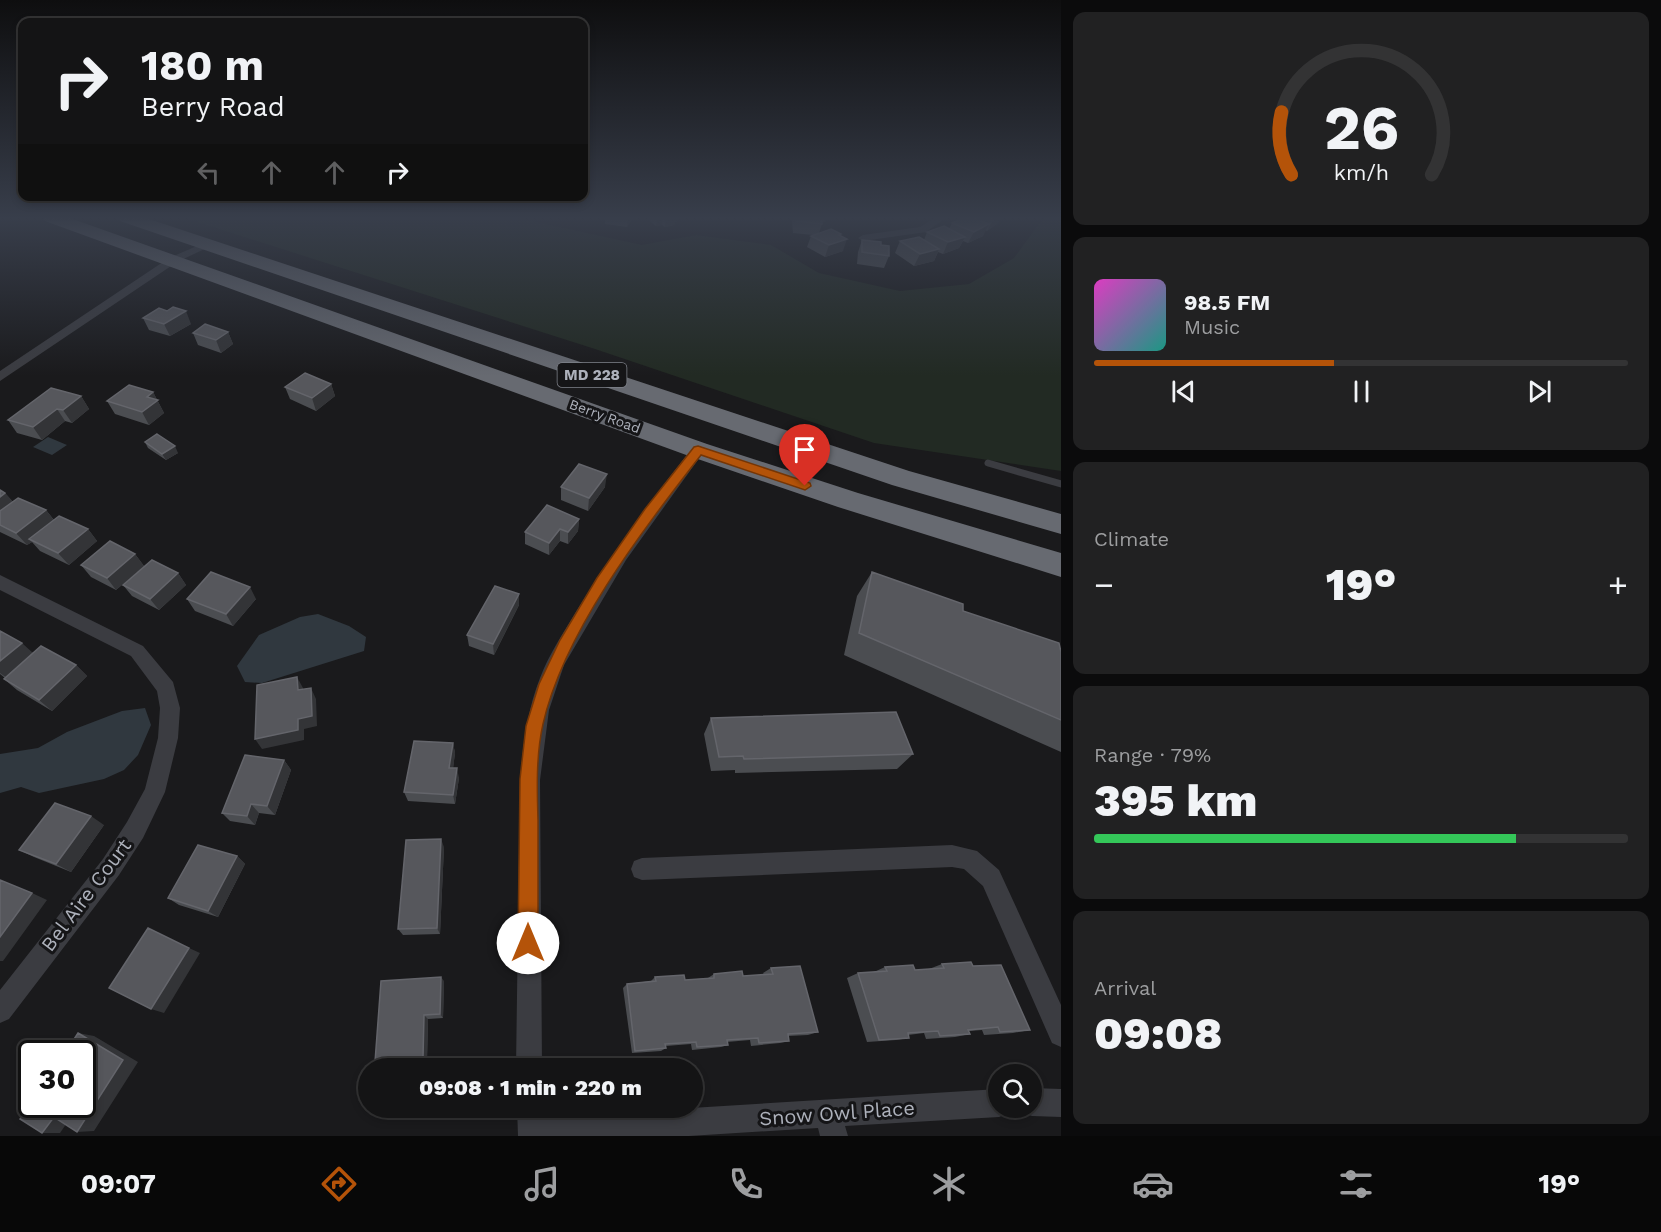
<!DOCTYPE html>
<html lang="en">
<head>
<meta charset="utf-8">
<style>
  :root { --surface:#141415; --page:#212122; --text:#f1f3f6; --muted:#9d9ea0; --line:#333334; --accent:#b45309 }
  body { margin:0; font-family:"Work Sans",sans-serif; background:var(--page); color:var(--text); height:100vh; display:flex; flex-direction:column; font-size:22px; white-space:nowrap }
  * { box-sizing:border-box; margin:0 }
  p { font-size:20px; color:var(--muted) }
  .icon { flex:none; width:33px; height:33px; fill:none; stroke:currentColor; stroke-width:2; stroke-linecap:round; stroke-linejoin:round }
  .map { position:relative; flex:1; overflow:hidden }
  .sheet { display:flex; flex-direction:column; gap:12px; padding:12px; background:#0b0b0c; width:600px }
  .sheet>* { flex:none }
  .guide { position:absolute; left:18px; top:18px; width:570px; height:183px; border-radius:12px; box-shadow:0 3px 9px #0003,0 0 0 2px var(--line); background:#141415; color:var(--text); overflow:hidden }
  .controls { position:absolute; left:988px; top:1064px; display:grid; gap:12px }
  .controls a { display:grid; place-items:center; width:54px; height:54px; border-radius:50%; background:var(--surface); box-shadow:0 3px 9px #0003,0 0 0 2px var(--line); font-size:30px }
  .speed { position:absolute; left:18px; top:1040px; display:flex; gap:12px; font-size:30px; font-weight:700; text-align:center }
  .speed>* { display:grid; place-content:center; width:78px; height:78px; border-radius:50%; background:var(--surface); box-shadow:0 3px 9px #0003,0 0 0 2px var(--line); line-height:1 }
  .speed .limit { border:3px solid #111; border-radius:9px; background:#fff; color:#111 }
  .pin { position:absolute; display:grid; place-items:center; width:51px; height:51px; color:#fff; margin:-62px -26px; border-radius:50% 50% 50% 0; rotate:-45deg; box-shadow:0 0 6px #0007 }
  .pin .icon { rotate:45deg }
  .me { position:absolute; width:66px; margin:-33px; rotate:0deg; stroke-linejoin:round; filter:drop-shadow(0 0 4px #0008) }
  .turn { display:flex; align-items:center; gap:21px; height:126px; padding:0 24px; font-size:27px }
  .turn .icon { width:78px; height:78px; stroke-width:2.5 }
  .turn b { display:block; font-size:42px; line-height:51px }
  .lanes { display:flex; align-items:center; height:57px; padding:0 24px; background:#0003; justify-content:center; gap:30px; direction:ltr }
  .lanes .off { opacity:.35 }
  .big { font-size:45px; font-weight:800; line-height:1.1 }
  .sheet .tile { flex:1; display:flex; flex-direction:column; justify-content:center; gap:9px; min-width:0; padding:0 21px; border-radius:12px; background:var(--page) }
  .sheet .dial { align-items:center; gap:0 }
  .dial svg { height:156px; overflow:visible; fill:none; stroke:var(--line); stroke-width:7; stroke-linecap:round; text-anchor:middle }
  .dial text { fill:var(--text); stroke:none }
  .song { display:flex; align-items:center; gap:18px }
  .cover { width:72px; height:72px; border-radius:9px; background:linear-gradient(135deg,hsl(310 70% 55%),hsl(170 70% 35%)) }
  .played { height:6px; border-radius:3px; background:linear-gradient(90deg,var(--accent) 45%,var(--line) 45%) }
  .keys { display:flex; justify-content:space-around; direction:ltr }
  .heat { display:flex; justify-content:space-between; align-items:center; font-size:33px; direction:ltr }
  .charge { height:9px; border-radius:4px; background:linear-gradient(90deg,#34c759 79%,var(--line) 0) }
  .trip { position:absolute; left:358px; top:1058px; width:345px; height:60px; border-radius:30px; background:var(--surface); box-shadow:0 3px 9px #0003,0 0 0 2px var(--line); font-weight:800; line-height:60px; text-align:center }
  .dock { display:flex; height:96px; justify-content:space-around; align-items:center; background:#080808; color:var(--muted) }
  .dock .icon { width:42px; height:42px }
  .dock .selected { color:var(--accent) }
  .dock b { font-size:27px; color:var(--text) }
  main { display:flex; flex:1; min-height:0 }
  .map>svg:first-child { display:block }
</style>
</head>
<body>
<main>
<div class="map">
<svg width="1061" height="1136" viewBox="0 0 1061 1136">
  <rect width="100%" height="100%" fill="#1a1a1c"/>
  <path fill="#222a23" d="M182 217H514L642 245 696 235 771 245 819 273 900 291 969 284 1014 258 1044 217H1061V471L874 443 595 349Z"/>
  <path fill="#30383f" d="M48 437 67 445 52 455 33 447Z
    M318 614 349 626 366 637 364 651 262 683 245 682 237 666 259 635 300 617Z
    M145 708 151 725 138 755 124 770 104 779 39 793 21 787 0 793V754L38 748 67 732 122 711Z"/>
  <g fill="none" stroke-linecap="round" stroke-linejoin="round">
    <path stroke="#3b3c41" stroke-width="7" d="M988 463 1061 484"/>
    <path fill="#3b3c41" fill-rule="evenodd" d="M936 217H947L926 232 863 241 858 238 863 235 920 227Z
      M204 243 213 245 177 262 0 381V371L169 258Z
      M698 445 705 450 626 560 564 665 549 710 540 780 542 1068H516L520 780C523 746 527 711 540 678 549 654 564 632 577 610 612 553 652 499 693 447Z
      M0 575 143 646 173 682 180 708 178 738 165 792 143 838 119 875 9 1019 0 1023V990L103 859 127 822 145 789 158 738 160 708 157 691 131 656 0 590Z
      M952 845 977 851 999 870 1061 1005V1047L1052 1043 983 886 964 869 952 867 642 880 634 877 631 869 634 861 642 858Z
      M1032 1088 1061 1089V1117L1032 1116 1022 1112 1021 1107H1032Z
      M999 1089V1107H1011L1009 1113 999 1117 845 1126 848 1136H820L818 1128 689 1136H518L517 1107H545V1117Z"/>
    <path fill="#676a71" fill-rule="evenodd" d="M42 217H67L707 444 858 493 1061 553V577L838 507 689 456 45 221Z
      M117 217H143L909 471 1061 514V534L892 485 120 221Z"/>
  </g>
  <path fill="#4b4d51" d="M605 217H633L627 227 605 224Z
    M648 217H679L678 221 675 222 674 225 665 227 662 225 656 226 647 219Z
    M794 217H834L824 222 822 221V224L819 233 841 236 843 251 825 257 807 247 811 236 813 235 793 233 792 221Z
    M965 217H1001L998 223 987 231 985 230 983 236 968 243 963 241 959 248 943 254 938 252 934 261 914 266 895 253 900 241 924 240 927 232 949 229 952 223Z
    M862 240 889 256 884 268 857 264 858 252Z
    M143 318 191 324 170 336 149 330Z
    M228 332 233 344 221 353 198 345 193 333Z
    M331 384 335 396 316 411 290 399 285 387Z
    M153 392 164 413 149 425 115 414 107 401Z
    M81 396 89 409 72 423 65 421 42 440 17 433 8 420Z
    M145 442 178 453 166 460 148 448Z
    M561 487H605L588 511 561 500Z
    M0 490 5 493 13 502 46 510 54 520 88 529 97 541 69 565 40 551 32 542 27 545 0 532Z
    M579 519 578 531 568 544 560 541 549 555 525 544V532Z
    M135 554 144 566 116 590 91 577 81 565Z
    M872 572 1061 652V752L844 655 857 596Z
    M178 573 186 585 159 610 132 596 123 585Z
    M519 594V605L494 655 469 646 467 635Z
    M187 599H256L233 626 195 611Z
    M0 631 33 653 76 665 87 676 52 711 17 690 4 679 5 678 0 674Z
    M711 718 913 754 897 769 735 773V770L711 771 704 734Z
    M453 743 455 753 453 768 459 778 455 804 408 801 404 792Z
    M284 760 291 770 275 815 259 813 255 825 230 821 222 813Z
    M104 825 71 872 34 857 19 850Z
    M444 847 440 934 403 935 398 929Z
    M237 856 245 864 218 917 179 905 168 898Z
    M942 964 973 966 1030 1030 1013 1033 984 1035 982 1030 969 1031 970 1034 955 1037 926 1039 924 1033 908 1035 909 1038 896 1040 867 1042 847 978 858 973 874 972 885 967 915 970 929 969Z
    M771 968 818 1032 808 1035 788 1036 789 1041 780 1043 751 1046 750 1040 727 1042 728 1045 721 1047 692 1050 691 1044 666 1046V1048L661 1051 632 1053 623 988 627 984 651 981 655 977 685 980 708 978 714 974 743 976 764 975 763 973Z
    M444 981 443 1018 428 1019 427 1060 381 1064 375 1062Z"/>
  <path fill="#333437" d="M628 217H633L627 227Z
    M658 217H663L662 225 656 226Z
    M666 217H679L678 221 675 222 674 225 665 227Z
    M826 217H834L824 222Z
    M997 217H1001L998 223 987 231 993 220Z
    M989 224 983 236 968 243 974 232Z
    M841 234 838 242 847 239 843 251 825 257 829 245 839 235Z
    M965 237 959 248 943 254 948 242Z
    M939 249 934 261 914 266 920 254Z
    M186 311 191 324 170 336 164 324Z
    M228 332 233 344 221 353 216 340Z
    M331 384 335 396 316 411 312 398Z
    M153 392 164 413 149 425 142 412 147 397Z
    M81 396 89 409 72 423 63 410Z
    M57 409 65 421 42 440 33 427Z
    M175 446 178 453 166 460 162 454Z
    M607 474 605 487 588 511 589 498Z
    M5 493 16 505 0 517V497Z
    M46 510 56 523 29 539 32 542 27 545 16 533Z
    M579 519 578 531 568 544V532Z
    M88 529 97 541 69 565 58 553Z
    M560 529V541L549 555V543Z
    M135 554 144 566 116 590 107 578Z
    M178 573 186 585 159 610 150 599Z
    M250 587 256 599 233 626 226 614Z
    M519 594V605L494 655 493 644Z
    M22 643 34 654 7 678 0 673V661Z
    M76 665 87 676 52 711 39 700Z
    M297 677 303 688V701L298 690Z
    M311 688 316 699 317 726 304 729V740L262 749 255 739 298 719Z
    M453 743 455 753 452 777 449 768Z
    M284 760 291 770 275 815 267 806Z
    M457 768 459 778 455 804 453 795Z
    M251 804 259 813 255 825 247 816Z
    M91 816 104 825 71 872 56 864Z
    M441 839 444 847 440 934 437 928Z
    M237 856 245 864 218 917 208 911Z
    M32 893 47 900 3 961H0V937Z
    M189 948 200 953 164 1013 151 1009Z
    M441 977 444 981 443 1018 440 1014Z
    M424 1015 428 1019 427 1060 423 1058Z
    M78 1033 94 1036 138 1062 94 1131 77 1132Z
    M54 1117H71L60 1133H42Z"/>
  <path fill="#56575c" stroke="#64656b" stroke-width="1.5" d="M796 217H822V224L796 221Z
    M965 217H970L989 224 974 232 952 223Z
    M985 217H997L993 220Z
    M944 226 965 237 948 242 927 232Z
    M831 229 841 234 839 235 847 239 829 245 811 236Z
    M919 237 939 249 920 254 900 241Z
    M862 240 881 242V245L889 246V256L862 252Z
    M173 307 186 311 164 324 143 318 159 308 167 311Z
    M205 324 228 332 216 340 193 333Z
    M305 373 331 384 312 398 285 387Z
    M129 385 153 392 147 397 158 400 142 412 107 401Z
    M51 388 81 396 63 410 57 409 33 427 8 420Z
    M157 434 175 446 162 454 145 442Z
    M579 464 607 474 589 498 561 487Z
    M0 490 5 493 0 497Z
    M18 498 46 510 16 533 0 525V511Z
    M547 505 579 519 568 532 560 529 549 543 525 532Z
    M59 516 88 529 58 553 29 539Z
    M110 541 135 554 107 578 81 565Z
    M152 560 178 573 150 599 123 585Z
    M211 572 250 587 226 614 187 599Z
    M872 572 963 604V611L1059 643 1061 652V720L859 633Z
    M495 586 519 594 493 644 467 635Z
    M0 631 22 643 0 661Z
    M41 646 76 665 39 700 4 679Z
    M297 677 298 690 311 688 312 716 298 719V730L255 739 257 685Z
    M896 712 913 754 744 759 743 756 719 757 711 718Z
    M414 741 453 743 449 768H457L453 795 404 792Z
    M245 755 284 760 267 806 251 804 247 816 222 813Z
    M55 803 91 816 56 864 19 850Z
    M441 839 437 928 398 929 406 840Z
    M198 845 237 856 208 911 168 898Z
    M0 880 32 893 0 937Z
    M148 928 189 948 151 1009 109 988Z
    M971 962 973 966 1001 965 1030 1030 1000 1032 998 1027 968 1030 970 1034 940 1036 938 1031 908 1033 909 1038 879 1040 858 973 887 971 885 967 913 965 915 970 944 968 942 964Z
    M800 966 818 1032 788 1034 789 1041 759 1043 758 1038 727 1040 728 1045 697 1047 696 1042 665 1044 666 1048 635 1051 627 984 656 981 655 977 684 975 685 980 714 978V974L742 971 743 976 773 974 771 968Z
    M441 977 440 1014 424 1015 423 1058 375 1062 381 981Z
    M78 1033 123 1060 77 1132 54 1117 42 1133 20 1119 32 1102V1104H82V1053H65Z"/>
  <linearGradient id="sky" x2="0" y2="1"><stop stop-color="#0e0e0f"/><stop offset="0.58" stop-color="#383e4b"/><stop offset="1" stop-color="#383e4b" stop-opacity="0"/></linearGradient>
  <rect width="1061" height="376" fill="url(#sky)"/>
  <path fill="#b45309" stroke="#753606" stroke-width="1.5" d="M698 446 810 483 811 486 805 490 701 455C643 530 564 631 543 724 536 755 537 789 538 820 538 861 538 902 538 943L535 950 528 953 521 950 518 943 520 779 526 726 539 684 560 640 597 578 645 509 694 447Z"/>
  <g text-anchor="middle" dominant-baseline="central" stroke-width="6" stroke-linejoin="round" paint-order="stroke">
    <g font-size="14" fill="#adb1bb" stroke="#151517">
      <text transform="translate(605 416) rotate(20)">Berry Road</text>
    </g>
    <rect fill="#151517" stroke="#7f828a" stroke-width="1.5" x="557.5" y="363" width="69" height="24" rx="4.5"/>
    <g font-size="15" font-weight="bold" fill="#adb1bb">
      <text x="592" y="375">MD 228</text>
    </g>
    <g font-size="20" fill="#adb1bb" stroke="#151517">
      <text transform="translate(86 895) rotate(-53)">Bel Aire Court</text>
      <text transform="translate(837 1113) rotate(-4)">Snow Owl Place</text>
    </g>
  </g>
</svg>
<div class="controls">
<a><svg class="icon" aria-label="search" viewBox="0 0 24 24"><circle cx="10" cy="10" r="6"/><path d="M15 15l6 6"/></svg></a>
</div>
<div class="speed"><div class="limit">30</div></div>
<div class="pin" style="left:805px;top:486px;background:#d93025"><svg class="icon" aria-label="arrive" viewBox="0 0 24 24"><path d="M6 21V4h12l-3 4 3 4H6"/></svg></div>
<svg class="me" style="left:528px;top:943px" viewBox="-20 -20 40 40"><circle r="19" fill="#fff"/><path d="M0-13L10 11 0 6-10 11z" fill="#b45309"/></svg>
<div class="trip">09:08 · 1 min · 220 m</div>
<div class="guide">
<div class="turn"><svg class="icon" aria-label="right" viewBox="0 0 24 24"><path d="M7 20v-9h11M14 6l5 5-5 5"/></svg><div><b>180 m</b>Berry Road</div></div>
<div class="lanes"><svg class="icon off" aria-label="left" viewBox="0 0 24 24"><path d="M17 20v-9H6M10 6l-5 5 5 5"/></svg><svg class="icon off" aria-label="ahead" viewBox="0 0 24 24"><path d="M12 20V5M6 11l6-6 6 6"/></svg><svg class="icon off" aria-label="ahead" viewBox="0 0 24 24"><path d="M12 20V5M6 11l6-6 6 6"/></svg><svg class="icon" aria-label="right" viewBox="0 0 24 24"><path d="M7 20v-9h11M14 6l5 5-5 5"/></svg></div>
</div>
</div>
<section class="sheet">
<div class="tile dial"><svg viewBox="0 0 100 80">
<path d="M14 69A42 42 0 1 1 86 69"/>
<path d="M14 69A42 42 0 0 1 9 37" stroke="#b45309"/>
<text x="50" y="56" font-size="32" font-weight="700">26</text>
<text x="50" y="72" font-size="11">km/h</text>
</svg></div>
<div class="tile">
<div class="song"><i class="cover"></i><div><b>98.5 FM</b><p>Music</p></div></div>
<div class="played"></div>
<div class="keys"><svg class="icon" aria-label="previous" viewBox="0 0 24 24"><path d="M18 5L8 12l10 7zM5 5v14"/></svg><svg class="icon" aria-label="pause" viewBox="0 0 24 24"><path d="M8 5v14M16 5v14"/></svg><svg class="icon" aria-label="next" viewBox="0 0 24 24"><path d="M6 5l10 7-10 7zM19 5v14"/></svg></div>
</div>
<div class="tile"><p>Climate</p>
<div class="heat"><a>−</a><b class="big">19°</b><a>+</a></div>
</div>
<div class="tile"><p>Range · 79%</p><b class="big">395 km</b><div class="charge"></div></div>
<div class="tile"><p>Arrival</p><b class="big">09:08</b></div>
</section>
</main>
<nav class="dock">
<b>09:07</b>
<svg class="icon selected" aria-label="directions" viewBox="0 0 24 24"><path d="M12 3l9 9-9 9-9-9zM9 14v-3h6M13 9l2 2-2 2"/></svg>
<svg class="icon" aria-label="music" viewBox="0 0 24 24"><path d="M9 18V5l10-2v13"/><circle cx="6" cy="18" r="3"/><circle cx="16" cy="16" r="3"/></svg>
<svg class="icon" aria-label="phone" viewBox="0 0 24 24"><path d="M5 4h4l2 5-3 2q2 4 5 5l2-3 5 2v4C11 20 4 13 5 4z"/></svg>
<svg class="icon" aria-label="climate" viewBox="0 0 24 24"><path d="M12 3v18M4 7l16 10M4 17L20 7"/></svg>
<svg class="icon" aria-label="car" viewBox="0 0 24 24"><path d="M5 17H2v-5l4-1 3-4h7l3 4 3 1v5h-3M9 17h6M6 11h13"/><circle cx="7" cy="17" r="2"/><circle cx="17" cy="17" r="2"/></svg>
<svg class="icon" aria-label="filters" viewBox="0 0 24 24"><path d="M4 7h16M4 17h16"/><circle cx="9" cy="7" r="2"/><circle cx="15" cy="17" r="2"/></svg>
<b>19°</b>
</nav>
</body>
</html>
